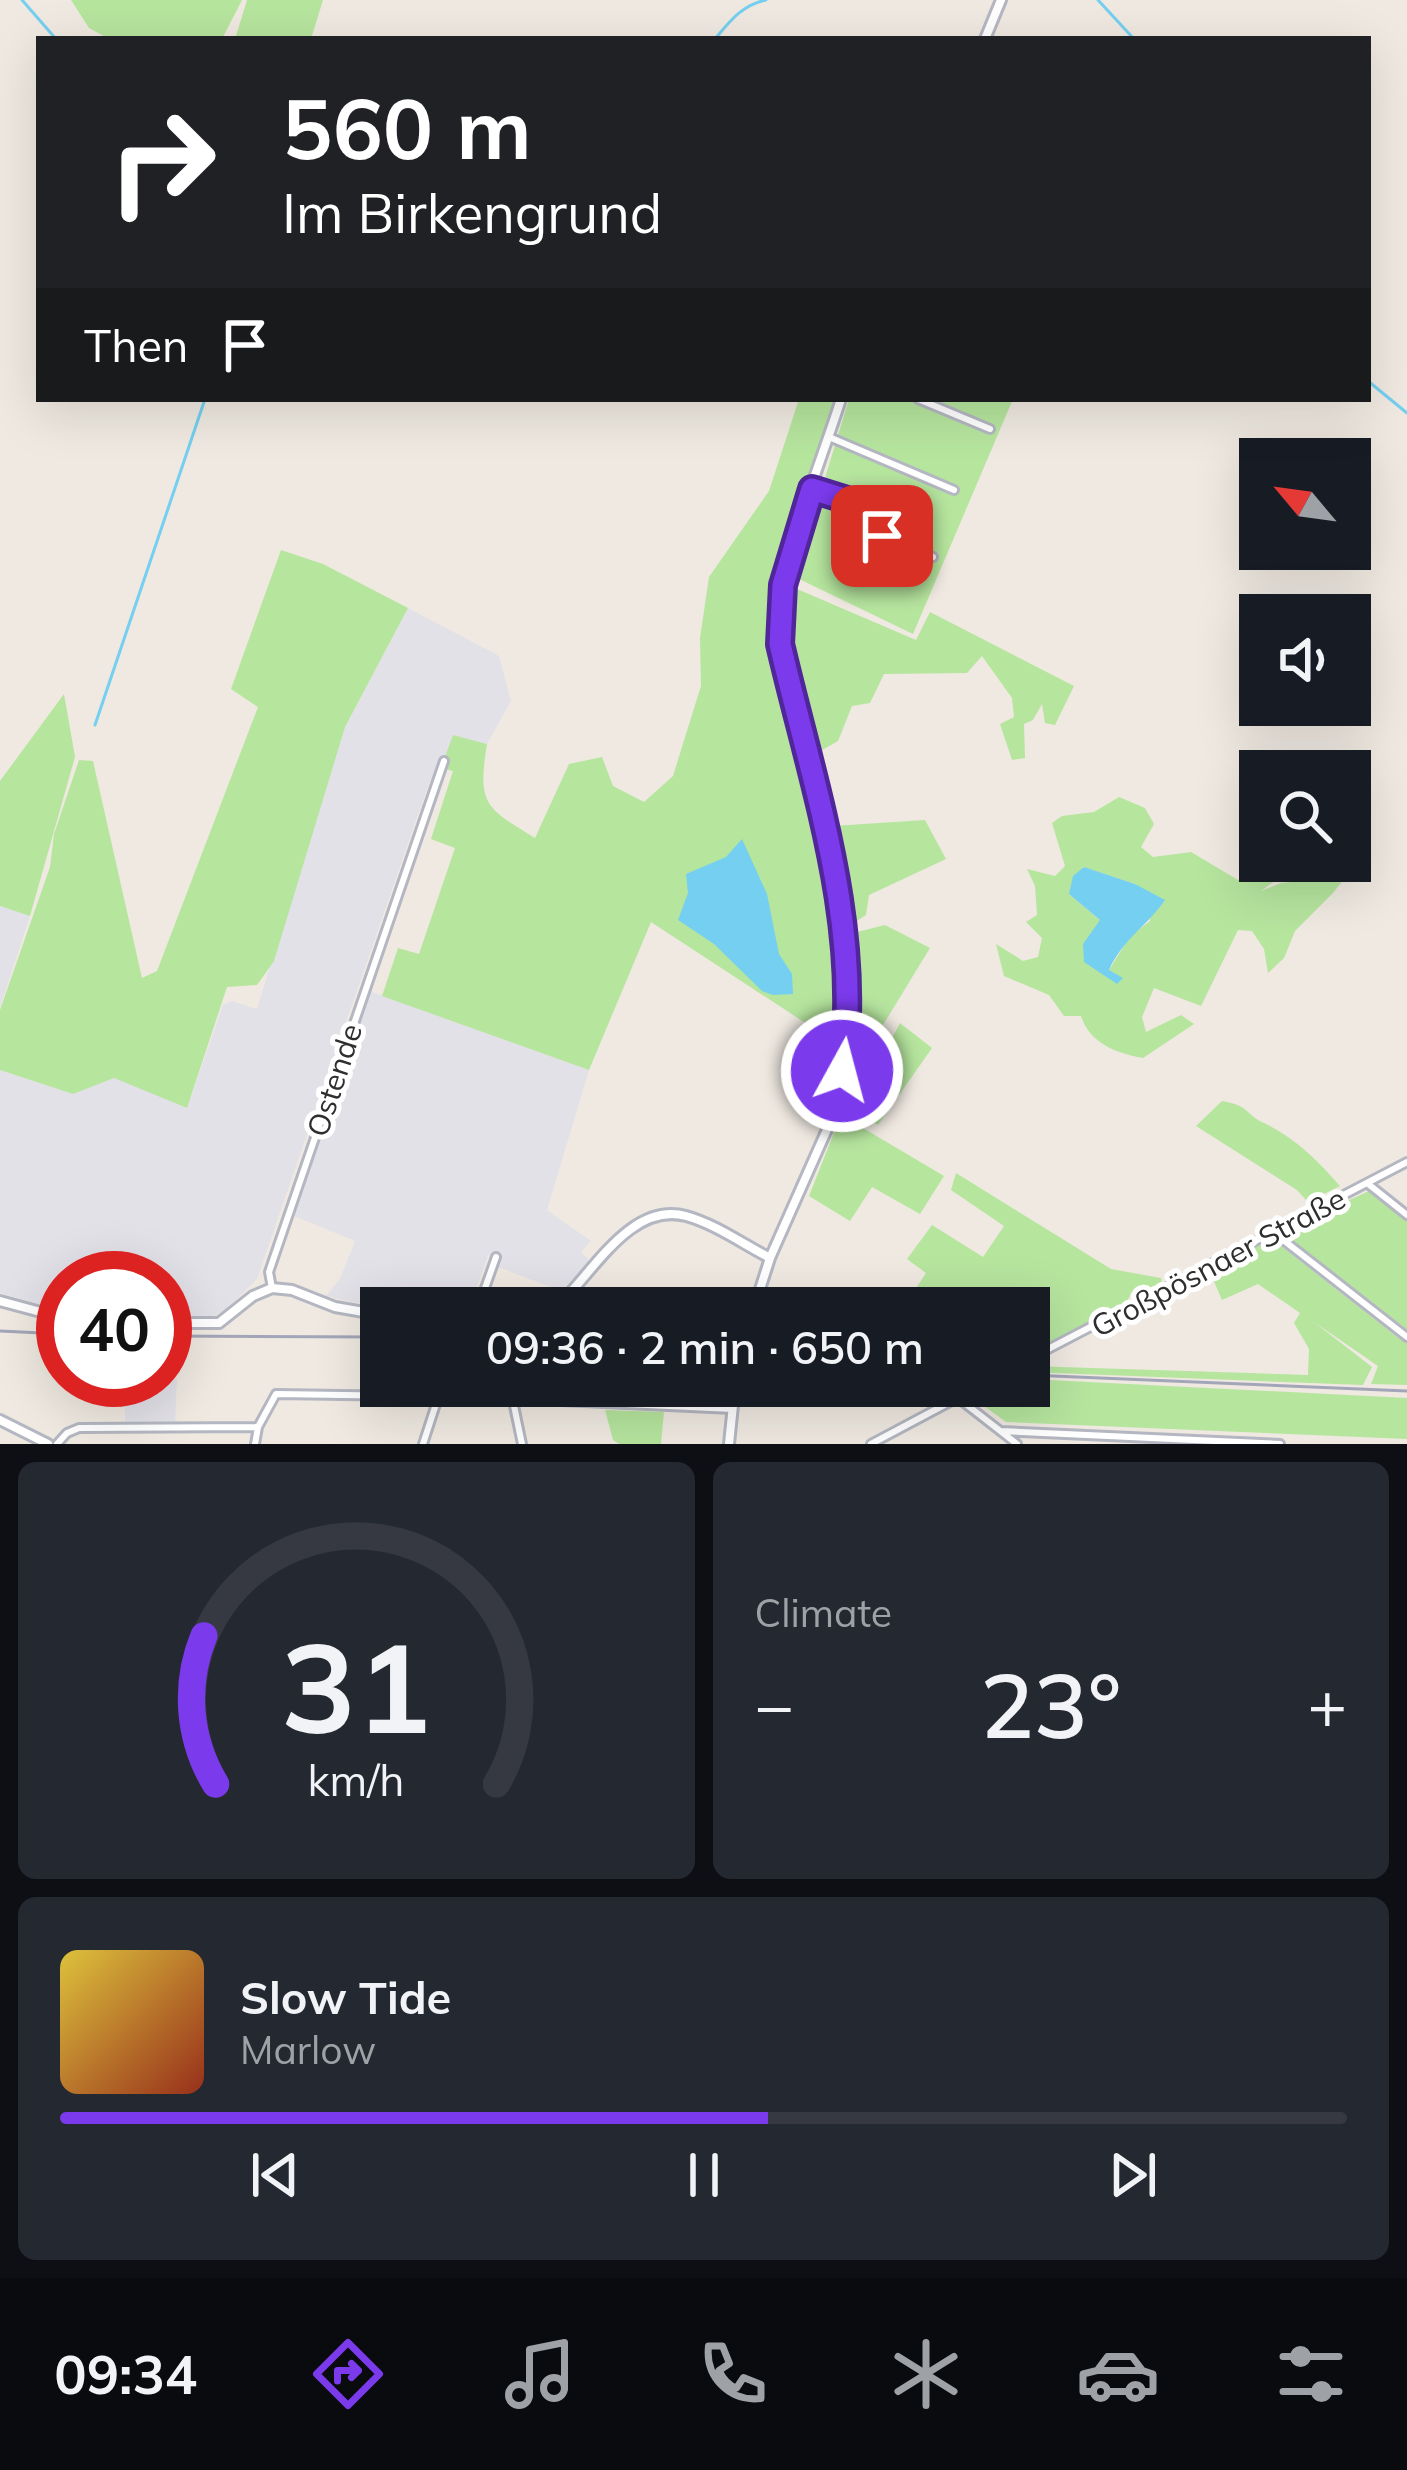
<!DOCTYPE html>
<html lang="en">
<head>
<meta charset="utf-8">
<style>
  :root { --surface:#171b24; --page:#242831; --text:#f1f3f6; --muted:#9ea1a6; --line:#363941; --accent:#7c3aed }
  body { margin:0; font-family:Mulish,sans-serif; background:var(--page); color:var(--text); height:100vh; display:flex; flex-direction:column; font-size:45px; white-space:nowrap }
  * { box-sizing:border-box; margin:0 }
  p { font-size:39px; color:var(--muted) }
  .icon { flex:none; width:66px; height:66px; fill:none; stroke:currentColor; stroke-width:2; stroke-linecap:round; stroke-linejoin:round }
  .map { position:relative; height:1444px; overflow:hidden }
  .details { display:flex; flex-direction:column; gap:18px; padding:18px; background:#0d0f14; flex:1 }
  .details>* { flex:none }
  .hud { position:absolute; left:36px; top:36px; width:1335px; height:366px; border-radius:0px; box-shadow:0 12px 48px #0002; background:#202124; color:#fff; overflow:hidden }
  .needle { width:78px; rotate:299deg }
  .buttons { position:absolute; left:1239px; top:438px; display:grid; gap:24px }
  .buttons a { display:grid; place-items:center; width:132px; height:132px; border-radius:0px; background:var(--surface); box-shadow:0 12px 48px #0002; font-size:60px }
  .speed { position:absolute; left:36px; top:1251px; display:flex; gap:24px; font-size:60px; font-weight:700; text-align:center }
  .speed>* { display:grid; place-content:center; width:156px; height:156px; border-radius:50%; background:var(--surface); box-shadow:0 12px 48px #0002; line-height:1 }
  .speed .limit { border:18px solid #d22; background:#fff; color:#111 }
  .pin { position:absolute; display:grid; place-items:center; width:102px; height:102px; color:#fff; margin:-51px; border-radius:24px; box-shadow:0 6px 18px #0006 }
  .me { position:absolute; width:132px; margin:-66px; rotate:7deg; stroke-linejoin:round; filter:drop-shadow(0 0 9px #0008) }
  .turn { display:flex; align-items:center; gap:42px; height:252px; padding:0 48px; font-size:54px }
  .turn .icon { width:156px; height:156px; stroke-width:2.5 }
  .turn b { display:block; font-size:84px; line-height:102px }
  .then { display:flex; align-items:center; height:114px; padding:0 48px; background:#0003; gap:24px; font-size:45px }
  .big { font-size:90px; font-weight:600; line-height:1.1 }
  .details .card { flex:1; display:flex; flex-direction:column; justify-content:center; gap:18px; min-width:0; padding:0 42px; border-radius:18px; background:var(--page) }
  .details .dial { align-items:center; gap:0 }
  .dial svg { height:312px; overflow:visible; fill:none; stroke:var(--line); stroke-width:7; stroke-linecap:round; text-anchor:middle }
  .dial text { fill:var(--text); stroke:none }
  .song { display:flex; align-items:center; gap:36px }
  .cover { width:144px; height:144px; border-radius:18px; background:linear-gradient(135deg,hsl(50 70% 55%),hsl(10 70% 35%)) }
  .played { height:12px; border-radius:6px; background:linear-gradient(90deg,var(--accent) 55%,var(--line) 55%) }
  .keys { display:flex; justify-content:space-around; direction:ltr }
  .heat { display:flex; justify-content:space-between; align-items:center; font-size:66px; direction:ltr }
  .details .tiles { flex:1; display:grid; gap:18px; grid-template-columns:1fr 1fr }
  .card:last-child { grid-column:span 2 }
  .trip { position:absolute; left:360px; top:1287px; width:690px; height:120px; border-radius:0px; background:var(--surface); box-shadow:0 12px 48px #0002; font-weight:600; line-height:120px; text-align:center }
  .tab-bar { display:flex; height:192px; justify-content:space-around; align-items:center; background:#090b0e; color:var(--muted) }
  .tab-bar .icon { width:84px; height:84px }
  .tab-bar .current { color:var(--accent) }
  .tab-bar b { font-size:54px; color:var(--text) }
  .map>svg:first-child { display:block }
</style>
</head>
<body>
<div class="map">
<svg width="1407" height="1444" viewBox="0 0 1407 1444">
  <rect width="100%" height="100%" fill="#efe9e1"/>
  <path fill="#e3e1e8" d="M408 608 499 656 511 701 487 744 453 735 444 761 429 783 257 1279 226 1310 207 1319 165 1317V1278H63V1311L0 1293V1070L73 1094 114 1077 187 1108 223 1005 232 1001 257 1009 343 731Z
    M0 906 30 916 0 1008Z
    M364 989 589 1070 547 1210 591 1241 581 1252 590 1261 561 1291 498 1267 500 1259 488 1255 470 1308 381 1309 326 1296 340 1279 355 1241 289 1214Z
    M177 1379 175 1423H125V1381Z"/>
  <path fill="#b6e59e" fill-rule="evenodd" d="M71 0H242L222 39H109L89 28Z
    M247 0H323L311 39H235Z
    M799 399H845L790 586 916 640 930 612 1074 686 1055 725 1045 723 1042 704 1033 720 1024 724 1025 758 1012 760 1000 724 1014 717 1012 698 982 656 967 673 884 674 870 703 852 706 838 741 801 762 818 827 925 820 946 859 869 895 866 915 836 935 841 989 839 1045 651 922 589 1070 382 996 398 948 419 954 455 848 431 839 453 771 441 768 453 735 487 744C477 805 486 808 535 838L569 764 602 757 613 786 644 802 673 776 701 686 700 638 709 577 769 491Z
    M849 399H1013L913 634 795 577Z
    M281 550 323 564 408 608 345 727 274 961 257 985 227 987 187 1108 114 1078 73 1094 0 1070V1010L50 867 54 834 79 760 93 761 142 978 157 971 258 707 231 689Z
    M64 694 75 757 30 916 0 906V781Z
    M1119 797 1145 808 1154 824 1141 847 1153 857 1191 852 1238 880 1266 861H1289L1290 870 1261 891 1281 883 1302 881 1312 861H1350V807L1361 822 1364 854 1333 893 1295 931 1284 958 1268 973 1264 949 1252 931 1238 930 1201 1006 1154 988 1142 1017 1146 1032 1181 1015 1194 1024 1143 1058C1117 1053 1090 1044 1081 1016H1064L1049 995 1004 976 996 944 1023 961 1038 957 1042 938 1026 922 1037 915 1035 886 1027 869 1055 876 1065 866 1052 823 1062 816 1094 812ZM1083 867 1135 884 1147 893 1150 921 1130 936 1109 970 1100 920 1069 894Z
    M885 925 930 948 850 1079 856 1033 853 933Z
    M900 1023 932 1048 878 1125 847 1106 886 1050Z
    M1222 1101C1251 1106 1243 1113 1264 1123 1296 1139 1316 1159 1340 1186L1308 1202 1297 1190 1196 1126Z
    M841 1115 944 1176 920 1214 872 1187 850 1221 809 1196Z
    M956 1173 1111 1269 1161 1278 1162 1282 1149 1291 1141 1288 1131 1293 1126 1304 1046 1348 1029 1337V1308H983L966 1297 960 1308H903L926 1273 907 1259 932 1225 983 1257 1004 1226 951 1190Z
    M1369 1191 1407 1219V1333L1277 1233Z
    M1271 1238 1401 1340 1407 1341V1385L1371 1384 1378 1366 1314 1322 1372 1367 1363 1385 1029 1372V1366L1308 1375 1309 1349 1294 1323 1300 1313 1258 1284 1222 1300 1209 1270Z
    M1029 1379 1407 1398V1439L1006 1422 973 1398 991 1386H1029Z
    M605 1410 664 1412 661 1444H619L613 1440Z"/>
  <path fill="#75cff0" d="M742 839 767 894 779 954 792 974 793 994 773 995 762 991 714 944 678 920 688 893 686 874 726 857Z
    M1084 867 1135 884 1165 900C1147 926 1122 940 1109 970L1123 978 1117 984 1084 962 1083 944 1100 920 1069 894 1073 876Z"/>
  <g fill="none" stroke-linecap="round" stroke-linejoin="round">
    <path stroke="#75cff0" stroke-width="3" d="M22 0 56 39
      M1098 0 1134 39
      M715 39C730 21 742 5 766 0
      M1368 381 1407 413
      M95 725 205 399"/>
    <g stroke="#b4b7c1" stroke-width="12">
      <path id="street" d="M918 399 990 429
        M829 437 954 490
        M812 489 860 504 870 530 933 557
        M1367 1183 1407 1215
        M1273 1232 1407 1337
        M272 1288 269 1272 444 761
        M478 1308 496 1257
        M1029 1359 1407 1162
        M958 1398 1017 1444
        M513 1401 522 1444
        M1001 1431 1280 1444
        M57 1444 67 1433 79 1428 258 1427 276 1394 476 1397 733 1409
        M255 1444 258 1427
        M423 1444 438 1398
        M871 1444 980 1386"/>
    </g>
    <g stroke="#b4b7c1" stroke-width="14">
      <path id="secondary" d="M985 39 1001 0
        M0 1301 63 1318
        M555 1308C591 1277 629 1201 686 1216 715 1224 743 1244 770 1258
        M754 1308 770 1258 833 1116 848 1028 843 926 780 644C778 560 816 478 841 399
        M165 1323H219L253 1296 272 1288 292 1290 335 1307 381 1315
        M0 1420 48 1444
        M729 1444 735 1386"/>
    </g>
    <use href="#street" stroke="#fff" stroke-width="6"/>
    <use href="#secondary" stroke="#fff" stroke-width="8"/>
    <path stroke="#a3a6b8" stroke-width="3" d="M0 1331 63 1334
      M165 1336 381 1337
      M1029 1375 1407 1391"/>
  </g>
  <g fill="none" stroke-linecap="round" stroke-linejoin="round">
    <g stroke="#51269a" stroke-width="30">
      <path id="route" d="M842 1071C864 928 812 782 780 644L783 585 812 489 860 504 870 530 882 536"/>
    </g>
    <use href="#route" stroke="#7c3aed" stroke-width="21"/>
  </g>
  <g text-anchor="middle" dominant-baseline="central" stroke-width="10" stroke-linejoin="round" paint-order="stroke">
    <g font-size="30" fill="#2e2e2e" stroke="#fff">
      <text transform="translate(334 1080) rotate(-72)">Ostende</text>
      <text transform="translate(1218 1262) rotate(-28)">Großpösnaer Straße</text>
    </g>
  </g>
</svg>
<div class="buttons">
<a><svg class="needle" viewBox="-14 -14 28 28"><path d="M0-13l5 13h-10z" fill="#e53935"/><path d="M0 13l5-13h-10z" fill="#9ea1a6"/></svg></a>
<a><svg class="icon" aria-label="sound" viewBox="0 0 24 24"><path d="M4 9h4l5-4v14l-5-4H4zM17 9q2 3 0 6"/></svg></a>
<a><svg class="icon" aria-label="search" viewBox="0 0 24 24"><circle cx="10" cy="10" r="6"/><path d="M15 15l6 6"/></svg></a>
</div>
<div class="speed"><div class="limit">40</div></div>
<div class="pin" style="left:882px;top:536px;background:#d93025"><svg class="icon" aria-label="arrive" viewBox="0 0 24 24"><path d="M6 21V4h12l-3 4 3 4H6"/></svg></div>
<svg class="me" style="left:842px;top:1071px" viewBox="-20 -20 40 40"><circle r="17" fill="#7c3aed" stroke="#fff" stroke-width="3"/><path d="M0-11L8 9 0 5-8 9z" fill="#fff"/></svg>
<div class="trip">09:36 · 2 min · 650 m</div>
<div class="hud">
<div class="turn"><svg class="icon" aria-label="right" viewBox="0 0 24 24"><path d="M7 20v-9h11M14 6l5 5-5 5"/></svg><div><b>560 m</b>Im Birkengrund</div></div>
<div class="then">Then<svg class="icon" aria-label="arrive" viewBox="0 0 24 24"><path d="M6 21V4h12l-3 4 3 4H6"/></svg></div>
</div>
</div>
<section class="details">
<div class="tiles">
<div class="card dial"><svg viewBox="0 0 100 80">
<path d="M14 69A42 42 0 1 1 86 69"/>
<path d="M14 69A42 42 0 0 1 11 31" stroke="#7c3aed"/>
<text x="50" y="56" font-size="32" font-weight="700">31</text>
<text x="50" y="72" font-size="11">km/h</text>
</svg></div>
<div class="card"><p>Climate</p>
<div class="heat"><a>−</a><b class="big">23°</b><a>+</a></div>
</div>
<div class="card">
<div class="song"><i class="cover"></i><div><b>Slow Tide</b><p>Marlow</p></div></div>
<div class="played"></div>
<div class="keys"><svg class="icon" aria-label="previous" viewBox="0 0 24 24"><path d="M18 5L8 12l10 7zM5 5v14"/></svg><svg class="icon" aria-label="pause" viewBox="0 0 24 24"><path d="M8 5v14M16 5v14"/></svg><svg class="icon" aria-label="next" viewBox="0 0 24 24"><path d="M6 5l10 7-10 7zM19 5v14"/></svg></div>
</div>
</div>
</section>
<nav class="tab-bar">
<b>09:34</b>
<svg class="icon current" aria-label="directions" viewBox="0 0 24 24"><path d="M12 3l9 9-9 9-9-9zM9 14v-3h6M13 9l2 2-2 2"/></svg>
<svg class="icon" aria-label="music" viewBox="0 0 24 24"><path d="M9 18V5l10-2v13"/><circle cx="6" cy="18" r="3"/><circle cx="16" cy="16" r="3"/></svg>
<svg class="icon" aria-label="phone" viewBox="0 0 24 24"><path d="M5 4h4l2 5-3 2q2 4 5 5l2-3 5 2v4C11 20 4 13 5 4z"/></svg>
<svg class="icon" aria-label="climate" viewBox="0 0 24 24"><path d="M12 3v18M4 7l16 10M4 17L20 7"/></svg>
<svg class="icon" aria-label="car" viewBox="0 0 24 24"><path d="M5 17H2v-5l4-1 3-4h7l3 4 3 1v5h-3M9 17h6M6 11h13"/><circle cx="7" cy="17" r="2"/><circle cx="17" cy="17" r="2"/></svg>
<svg class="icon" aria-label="filters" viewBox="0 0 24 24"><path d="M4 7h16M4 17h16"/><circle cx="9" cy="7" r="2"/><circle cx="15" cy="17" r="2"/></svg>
</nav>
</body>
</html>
